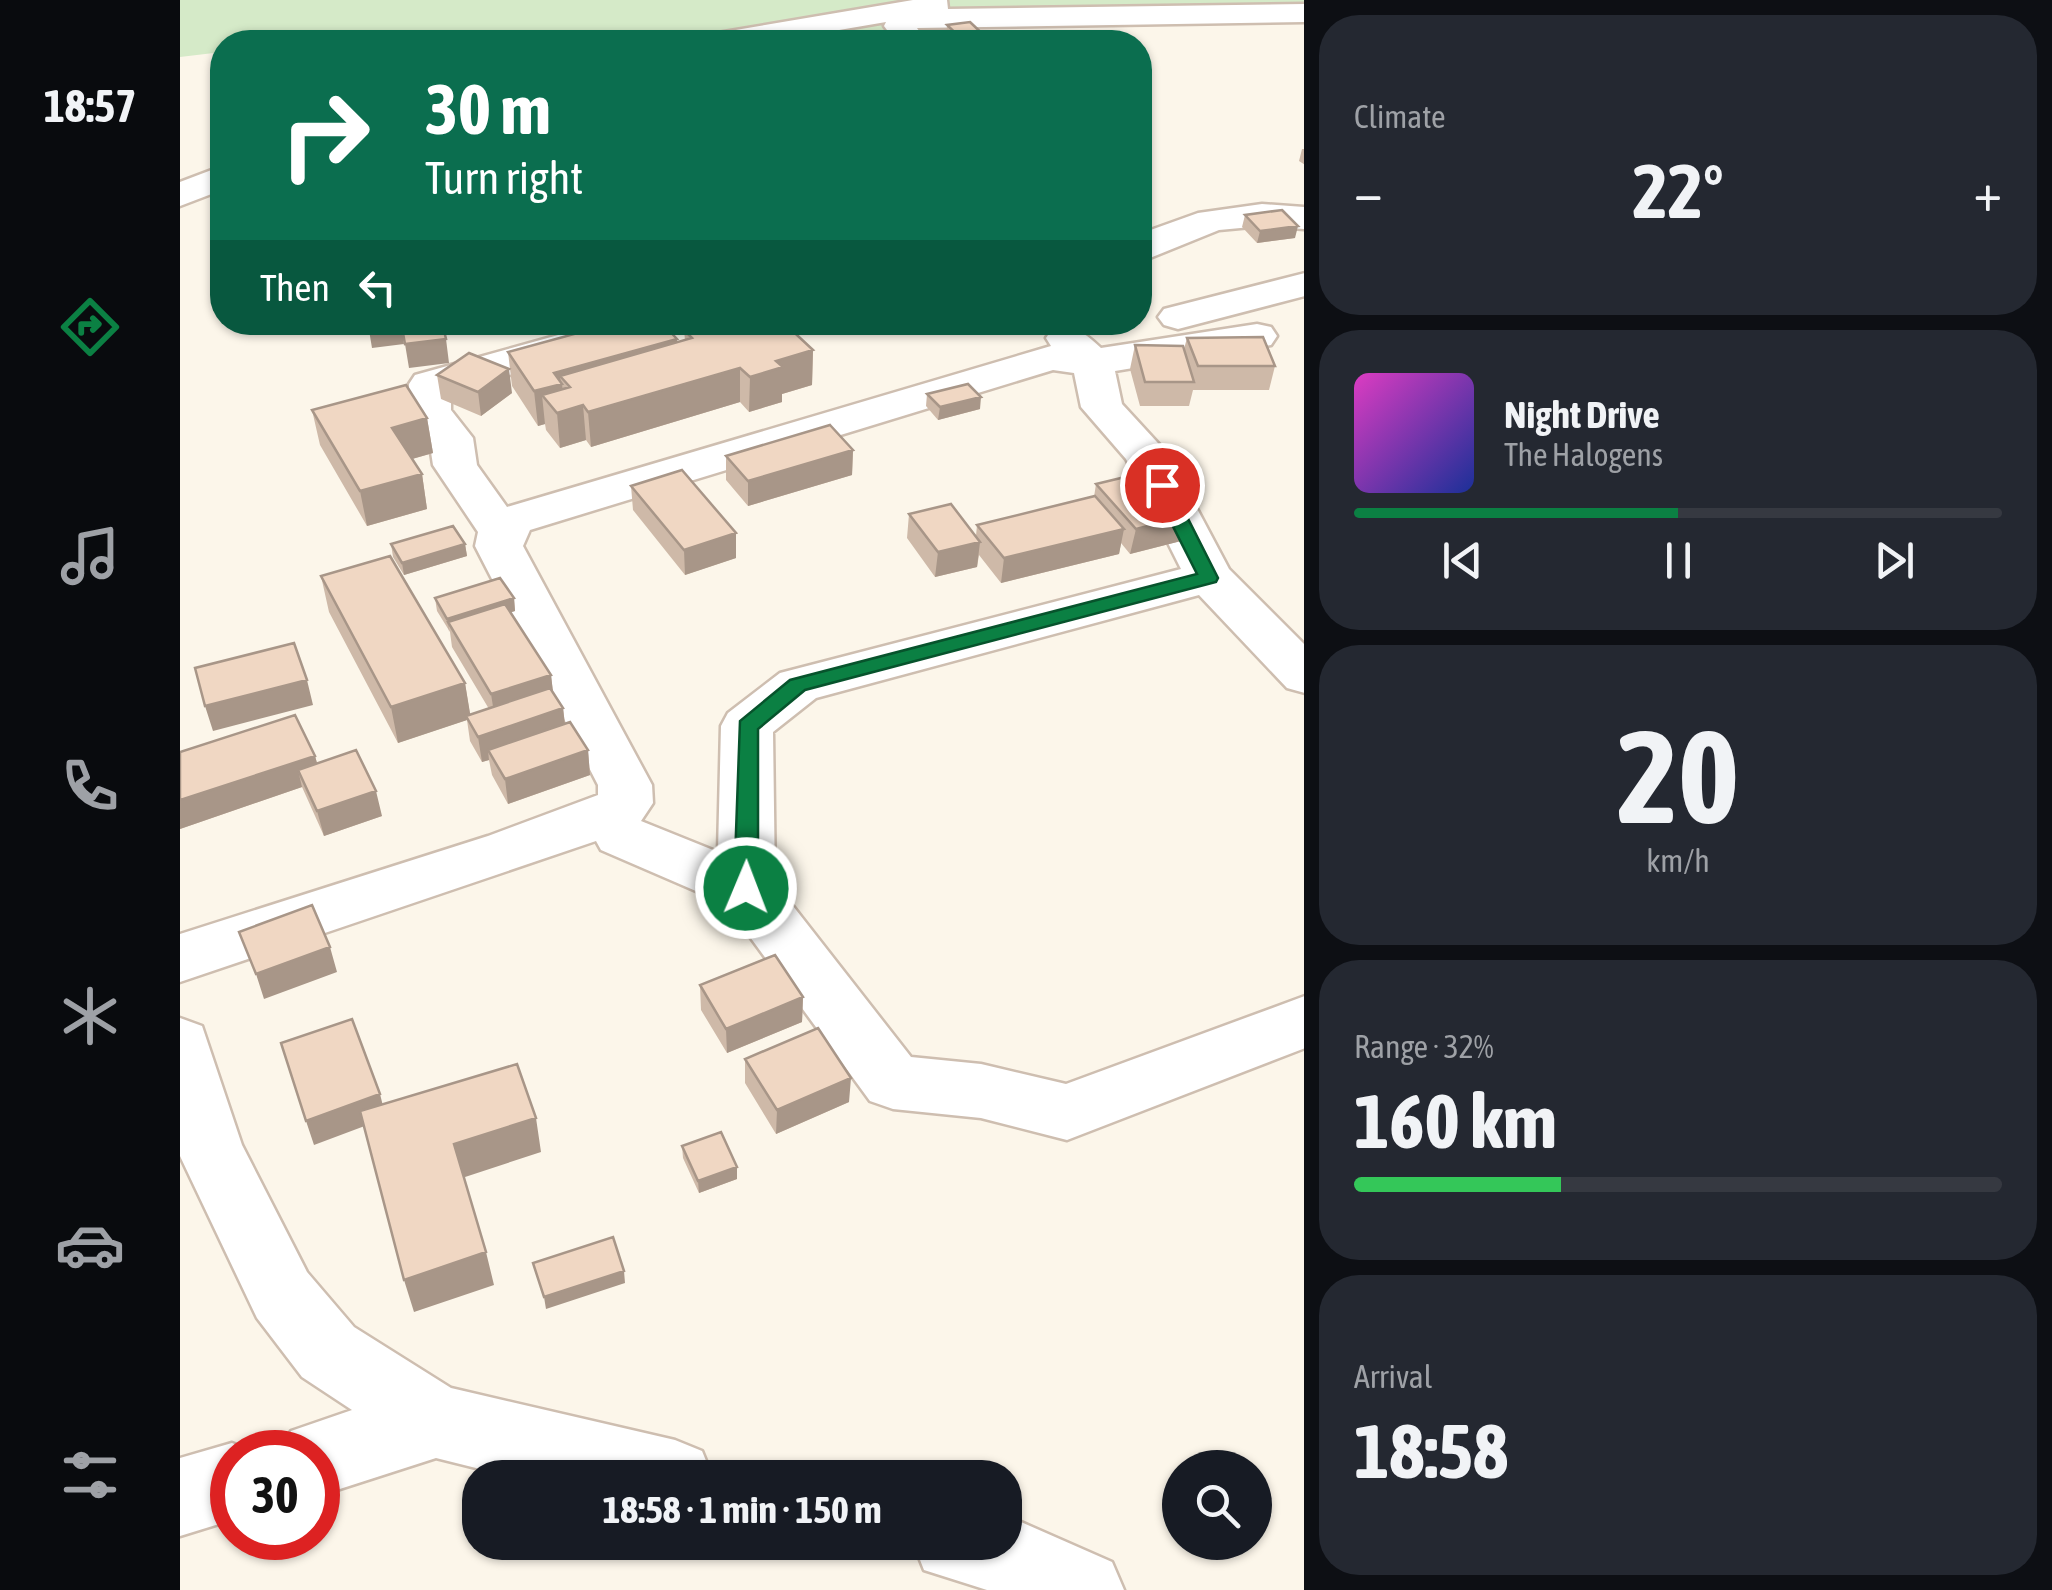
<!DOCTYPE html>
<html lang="en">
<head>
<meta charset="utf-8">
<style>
  :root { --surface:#171b24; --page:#242831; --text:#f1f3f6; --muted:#9ea1a6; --line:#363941; --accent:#0b8043 }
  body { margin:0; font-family:"Asap Condensed",sans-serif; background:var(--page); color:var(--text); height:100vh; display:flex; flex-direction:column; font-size:38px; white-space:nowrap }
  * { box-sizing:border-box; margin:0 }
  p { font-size:32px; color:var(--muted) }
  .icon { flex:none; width:55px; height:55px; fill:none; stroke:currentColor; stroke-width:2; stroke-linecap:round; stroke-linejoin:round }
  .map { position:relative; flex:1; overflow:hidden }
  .drawer { display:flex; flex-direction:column; gap:15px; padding:15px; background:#0d0f14; width:748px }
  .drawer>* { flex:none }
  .top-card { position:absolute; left:30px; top:30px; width:942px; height:305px; border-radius:40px; box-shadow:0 2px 8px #0004; background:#0b6e4f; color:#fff; overflow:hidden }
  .tools { position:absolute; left:982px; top:1450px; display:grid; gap:20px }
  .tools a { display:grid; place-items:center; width:110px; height:110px; border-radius:50%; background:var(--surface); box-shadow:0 2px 8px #0004; font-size:50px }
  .speed { position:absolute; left:30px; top:1430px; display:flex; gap:20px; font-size:50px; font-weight:700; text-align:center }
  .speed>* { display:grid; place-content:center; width:130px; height:130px; border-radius:50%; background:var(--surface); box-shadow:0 2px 8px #0004; line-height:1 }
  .speed .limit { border:15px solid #d22; background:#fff; color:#111 }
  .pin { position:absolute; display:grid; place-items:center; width:85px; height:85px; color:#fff; margin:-42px; border:5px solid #fff; border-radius:50%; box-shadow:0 2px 10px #0007 }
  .me { position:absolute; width:110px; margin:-55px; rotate:1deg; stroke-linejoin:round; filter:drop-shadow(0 0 8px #0008) }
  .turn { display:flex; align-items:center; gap:35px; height:210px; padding:0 50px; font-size:45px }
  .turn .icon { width:130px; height:130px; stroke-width:2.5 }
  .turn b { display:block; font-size:70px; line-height:85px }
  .then { display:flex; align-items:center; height:95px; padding:0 50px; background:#0003; gap:20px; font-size:38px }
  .big { font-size:75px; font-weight:700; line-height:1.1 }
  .drawer .widget { flex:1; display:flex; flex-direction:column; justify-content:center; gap:15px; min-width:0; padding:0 35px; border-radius:40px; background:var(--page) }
  .drawer .dial { align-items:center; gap:0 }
  .dial b { font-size:130px; line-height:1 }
  .song { display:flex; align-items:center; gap:30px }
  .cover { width:120px; height:120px; border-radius:15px; background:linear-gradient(135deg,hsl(310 70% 55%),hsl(230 70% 35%)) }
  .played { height:10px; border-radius:5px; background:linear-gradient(90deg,var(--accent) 50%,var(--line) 50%) }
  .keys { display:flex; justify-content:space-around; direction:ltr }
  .heat { display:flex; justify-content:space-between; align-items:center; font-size:55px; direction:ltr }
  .charge { height:15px; border-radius:8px; background:linear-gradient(90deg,#34c759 32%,var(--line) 0) }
  .trip { position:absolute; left:282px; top:1460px; width:560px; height:100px; border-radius:40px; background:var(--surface); box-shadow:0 2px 8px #0004; font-weight:700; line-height:100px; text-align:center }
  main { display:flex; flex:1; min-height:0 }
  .dock { display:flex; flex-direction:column; width:180px; justify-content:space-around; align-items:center; background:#090b0e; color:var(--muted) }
  .dock .icon { width:70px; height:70px }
  .dock .on { color:var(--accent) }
  .dock b { font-size:45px; color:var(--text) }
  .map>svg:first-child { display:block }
</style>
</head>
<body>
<main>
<nav class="dock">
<b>18:57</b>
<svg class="icon on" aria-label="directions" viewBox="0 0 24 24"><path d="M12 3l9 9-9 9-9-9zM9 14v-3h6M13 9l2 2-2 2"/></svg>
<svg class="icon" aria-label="music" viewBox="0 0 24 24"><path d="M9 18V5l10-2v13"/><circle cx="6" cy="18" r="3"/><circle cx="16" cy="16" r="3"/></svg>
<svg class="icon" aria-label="phone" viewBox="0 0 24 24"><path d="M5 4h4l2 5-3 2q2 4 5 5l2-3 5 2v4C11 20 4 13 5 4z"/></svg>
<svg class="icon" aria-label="climate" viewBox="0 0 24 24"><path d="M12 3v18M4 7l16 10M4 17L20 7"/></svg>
<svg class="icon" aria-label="car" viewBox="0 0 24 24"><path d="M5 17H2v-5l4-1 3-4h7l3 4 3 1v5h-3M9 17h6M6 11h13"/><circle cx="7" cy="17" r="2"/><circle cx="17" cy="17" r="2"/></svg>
<svg class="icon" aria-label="filters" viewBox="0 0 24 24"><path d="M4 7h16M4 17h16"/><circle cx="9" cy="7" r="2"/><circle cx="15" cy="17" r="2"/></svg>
</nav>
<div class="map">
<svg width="1125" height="1590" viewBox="0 0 1125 1590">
  <rect width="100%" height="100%" fill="#fcf6ea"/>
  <path fill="#d5eac8" d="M0 0H1124V14L762 15 669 42H42V52L0 57Z"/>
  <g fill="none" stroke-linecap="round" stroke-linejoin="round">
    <g stroke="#cebeb0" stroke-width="5">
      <path id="minor" d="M733 0H767L768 9 1125 4V22L737 28 747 42H716L704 26 706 22 589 42H523L538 33Z
        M42 166V190L0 206V182Z
        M1082 204 1125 207V229L1082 226 1039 230 960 262V235L965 232 1018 213Z
        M1125 273V296L998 329 984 325 978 317 984 309Z
        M425 322H476L449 342 271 391V410L293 438 297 465 327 507 871 346 866 338 872 329C895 324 904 333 921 348L1077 324 1091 327 1097 336 1091 345 935 371 942 404 988 454 1049 569 1125 645V693L1107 688 1019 595 636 698 593 732 595 883 731 1057 801 1064 886 1084 1125 996V1048L887 1140 801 1118 713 1109 690 1101 546 904 421 850 416 841 0 982V934L308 836 418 795V785L295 546 298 532 253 465 249 439 229 412V384L235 375ZM873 370 894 373 901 407 946 459 1001 569 600 673 548 713 541 726 538 852 461 821 473 803 472 785 343 546 350 530Z
        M0 1018 22 1026 62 1145 127 1272 174 1327 271 1388 495 1440 522 1451 533 1478H336L256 1458 138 1496V1452H102L111 1431 172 1410 122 1377 77 1318 0 1156Z
        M52 1443 74 1452H52V1520L0 1536V1458Z
        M825 1515 932 1562 944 1590H807L744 1570 733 1542H825Z"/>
    </g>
    <use href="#minor" fill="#fff" fill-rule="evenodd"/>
  </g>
  <path fill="#ceb9a8" d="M767 25 811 42H766Z
    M1122 149H1125V165L1119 161Z
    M1065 215 1115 238 1077 243 1062 227Z
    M504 330 544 333 633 350 632 385 602 394V402L569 412 560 402 411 447 406 440 380 448 366 430 365 424 358 426 332 386 328 352 497 339V343L505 340Z
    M1007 338 1095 366 1089 390H1013L1009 406H960L950 369 955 345 1004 349Z
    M257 375 332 393 301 416 261 399Z
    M747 394 800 409 758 420 746 406Z
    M132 410 247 418 253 453 232 459 242 474 247 509 187 526 140 445Z
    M673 450 672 475 568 506 546 480V456Z
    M916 484 1007 516 1001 541 950 554 941 543 939 554 821 583 799 555 797 567 755 577 727 538 729 514 796 536 797 525 914 497Z
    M451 486 556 558 505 575 453 510Z
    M211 544H285L287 556 224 575 213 557Z
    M141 576 285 683 290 715 309 709 272 647 270 632 257 611 255 598H334L335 611 331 612 371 675 373 693 383 708 385 724 408 750 410 775 328 804 312 775 309 760 302 762 290 741 287 720 218 743 149 612Z
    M0 752 135 756 137 763 202 816 144 836 122 787 0 829Z
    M520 985 623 997 622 1022 547 1053 521 1010Z
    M565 1059 669 1102 596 1134 565 1083Z
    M502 1146 557 1167V1179L519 1193 503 1158Z"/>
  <path fill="#a89688" d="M1118 226 1115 238 1077 243 1080 231Z
    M202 322H221L224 344 192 348 188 324Z
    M266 339 269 363 229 368 225 344Z
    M497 339 498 374 390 387 380 376 381 384H382L385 411 403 405 406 440 380 448 377 413 362 395 365 424 358 426 354 391 374 373Z
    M633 350 632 385 602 394V402L569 412 570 377 596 361Z
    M560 368V402L411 447 408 412Z
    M329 369 332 393 301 416 298 392Z
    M801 397 800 409 758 420 760 407Z
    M247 418 253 453 218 463 212 428Z
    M673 450 672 475 568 506V481Z
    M242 474 247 509 187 526 180 491Z
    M1007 516 1001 541 950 554 956 529Z
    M944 529 939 554 821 583 824 558Z
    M556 533V558L505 575 504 550Z
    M800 542 797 567 755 577 758 552Z
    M285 544 287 556 224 575 222 563Z
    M334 598 335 611 273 631 268 622 269 632 267 619Z
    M371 675 374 700 315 719 311 694Z
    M127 680 133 705 33 731 25 706Z
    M285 683 291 719 286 716 287 720 218 743 211 707Z
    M383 708 386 734 308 750 309 760 302 762 298 737Z
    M408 750 410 775 328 804 325 779Z
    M135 756 142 781 118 770 122 787 0 829V800Z
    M196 791 202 816 144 836 137 811Z
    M150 947 157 972 84 999 76 974Z
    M623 997 622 1022 547 1053 546 1029Z
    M671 1078 669 1102 596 1134 597 1110Z
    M200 1094 206 1118 134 1145 126 1121Z
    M356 1118 361 1152 282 1178 274 1144Z
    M557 1167V1179L519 1193 518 1181Z
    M306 1252 314 1285 234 1312 224 1280Z
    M444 1271 445 1283 366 1309 364 1297Z"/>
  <path fill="#f0d7c3" stroke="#a89688" stroke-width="2.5" d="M790 22 811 42H785L767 25Z
    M723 40 726 42H697Z
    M1102 210 1118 226 1080 231 1065 215Z
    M221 322H262L266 339 225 344Z
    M438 322H481L497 339 374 373 382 384 354 391 328 352Z
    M530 322H533L544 333 581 322H603L633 350 596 361 603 367 570 377 560 368 408 412 403 405 377 413 362 395 390 387 380 376 512 338 504 330Z
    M1083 337 1095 366H1018L1007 338Z
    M955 345 1003 346 1014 382H965Z
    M289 353 329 369 298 392 257 375Z
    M788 384 801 397 760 407 747 394Z
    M226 385 247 418 212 428 242 474 180 491 132 410Z
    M650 425 673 450 568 481 546 456Z
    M502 470 556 533 504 550 451 486Z
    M966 472 1007 516 956 529 916 484Z
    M915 496 944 529 824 558 797 525Z
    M771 504 800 542 758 552 729 514Z
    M273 526 285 544 222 563 211 544Z
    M210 556 285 683 211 707 141 576Z
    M320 578 334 598 267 619 255 598Z
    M325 604 371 675 311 694 268 622Z
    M114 643 127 680 25 706 15 668Z
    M370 688 383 708 298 737 286 716Z
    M115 715 135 756 0 800V752Z
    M390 722 408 750 325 779 308 750Z
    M176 750 196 791 137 811 118 770Z
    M132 905 150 947 76 974 59 932Z
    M595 955 623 997 546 1029 520 985Z
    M172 1019 200 1094 126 1121 101 1043Z
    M638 1028 671 1078 597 1110 565 1059Z
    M337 1064 356 1118 274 1144 306 1252 224 1280 180 1111Z
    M541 1132 557 1167 518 1181 502 1146Z
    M433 1237 444 1271 364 1297 353 1263Z"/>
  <path fill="#0b8043" stroke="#07532c" stroke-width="2.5" d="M982 479 991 485 1038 578 1036 582 625 690 578 729V888L566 897 557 894 554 888 560 721 610 680 1017 574 972 485Z"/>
</svg>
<div class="tools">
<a><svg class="icon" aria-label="search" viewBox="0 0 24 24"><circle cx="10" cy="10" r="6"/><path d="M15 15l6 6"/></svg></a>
</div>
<div class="speed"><div class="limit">30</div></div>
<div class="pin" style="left:982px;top:485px;background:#d93025"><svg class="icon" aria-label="arrive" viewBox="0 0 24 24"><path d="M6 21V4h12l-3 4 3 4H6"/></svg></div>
<svg class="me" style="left:566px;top:888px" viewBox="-20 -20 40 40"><circle r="17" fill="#0b8043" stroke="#fff" stroke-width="3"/><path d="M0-11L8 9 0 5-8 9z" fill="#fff"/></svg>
<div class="trip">18:58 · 1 min · 150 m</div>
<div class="top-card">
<div class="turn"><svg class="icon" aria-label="right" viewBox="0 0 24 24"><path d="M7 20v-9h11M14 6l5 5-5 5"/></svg><div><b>30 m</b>Turn right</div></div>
<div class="then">Then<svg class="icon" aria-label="left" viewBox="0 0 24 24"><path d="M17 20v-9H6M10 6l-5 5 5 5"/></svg></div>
</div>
</div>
<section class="drawer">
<div class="widget"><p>Climate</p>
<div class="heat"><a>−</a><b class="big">22°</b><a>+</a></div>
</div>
<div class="widget">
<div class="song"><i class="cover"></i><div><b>Night Drive</b><p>The Halogens</p></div></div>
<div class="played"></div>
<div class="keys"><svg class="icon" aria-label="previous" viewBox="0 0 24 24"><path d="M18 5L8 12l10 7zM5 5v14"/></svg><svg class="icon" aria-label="pause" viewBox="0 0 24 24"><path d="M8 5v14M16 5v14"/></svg><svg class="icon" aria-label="next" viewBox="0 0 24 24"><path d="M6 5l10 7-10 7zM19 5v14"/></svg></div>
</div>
<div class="widget dial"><b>20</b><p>km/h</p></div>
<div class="widget"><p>Range · 32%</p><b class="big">160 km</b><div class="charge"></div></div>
<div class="widget"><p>Arrival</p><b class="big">18:58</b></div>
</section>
</main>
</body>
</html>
